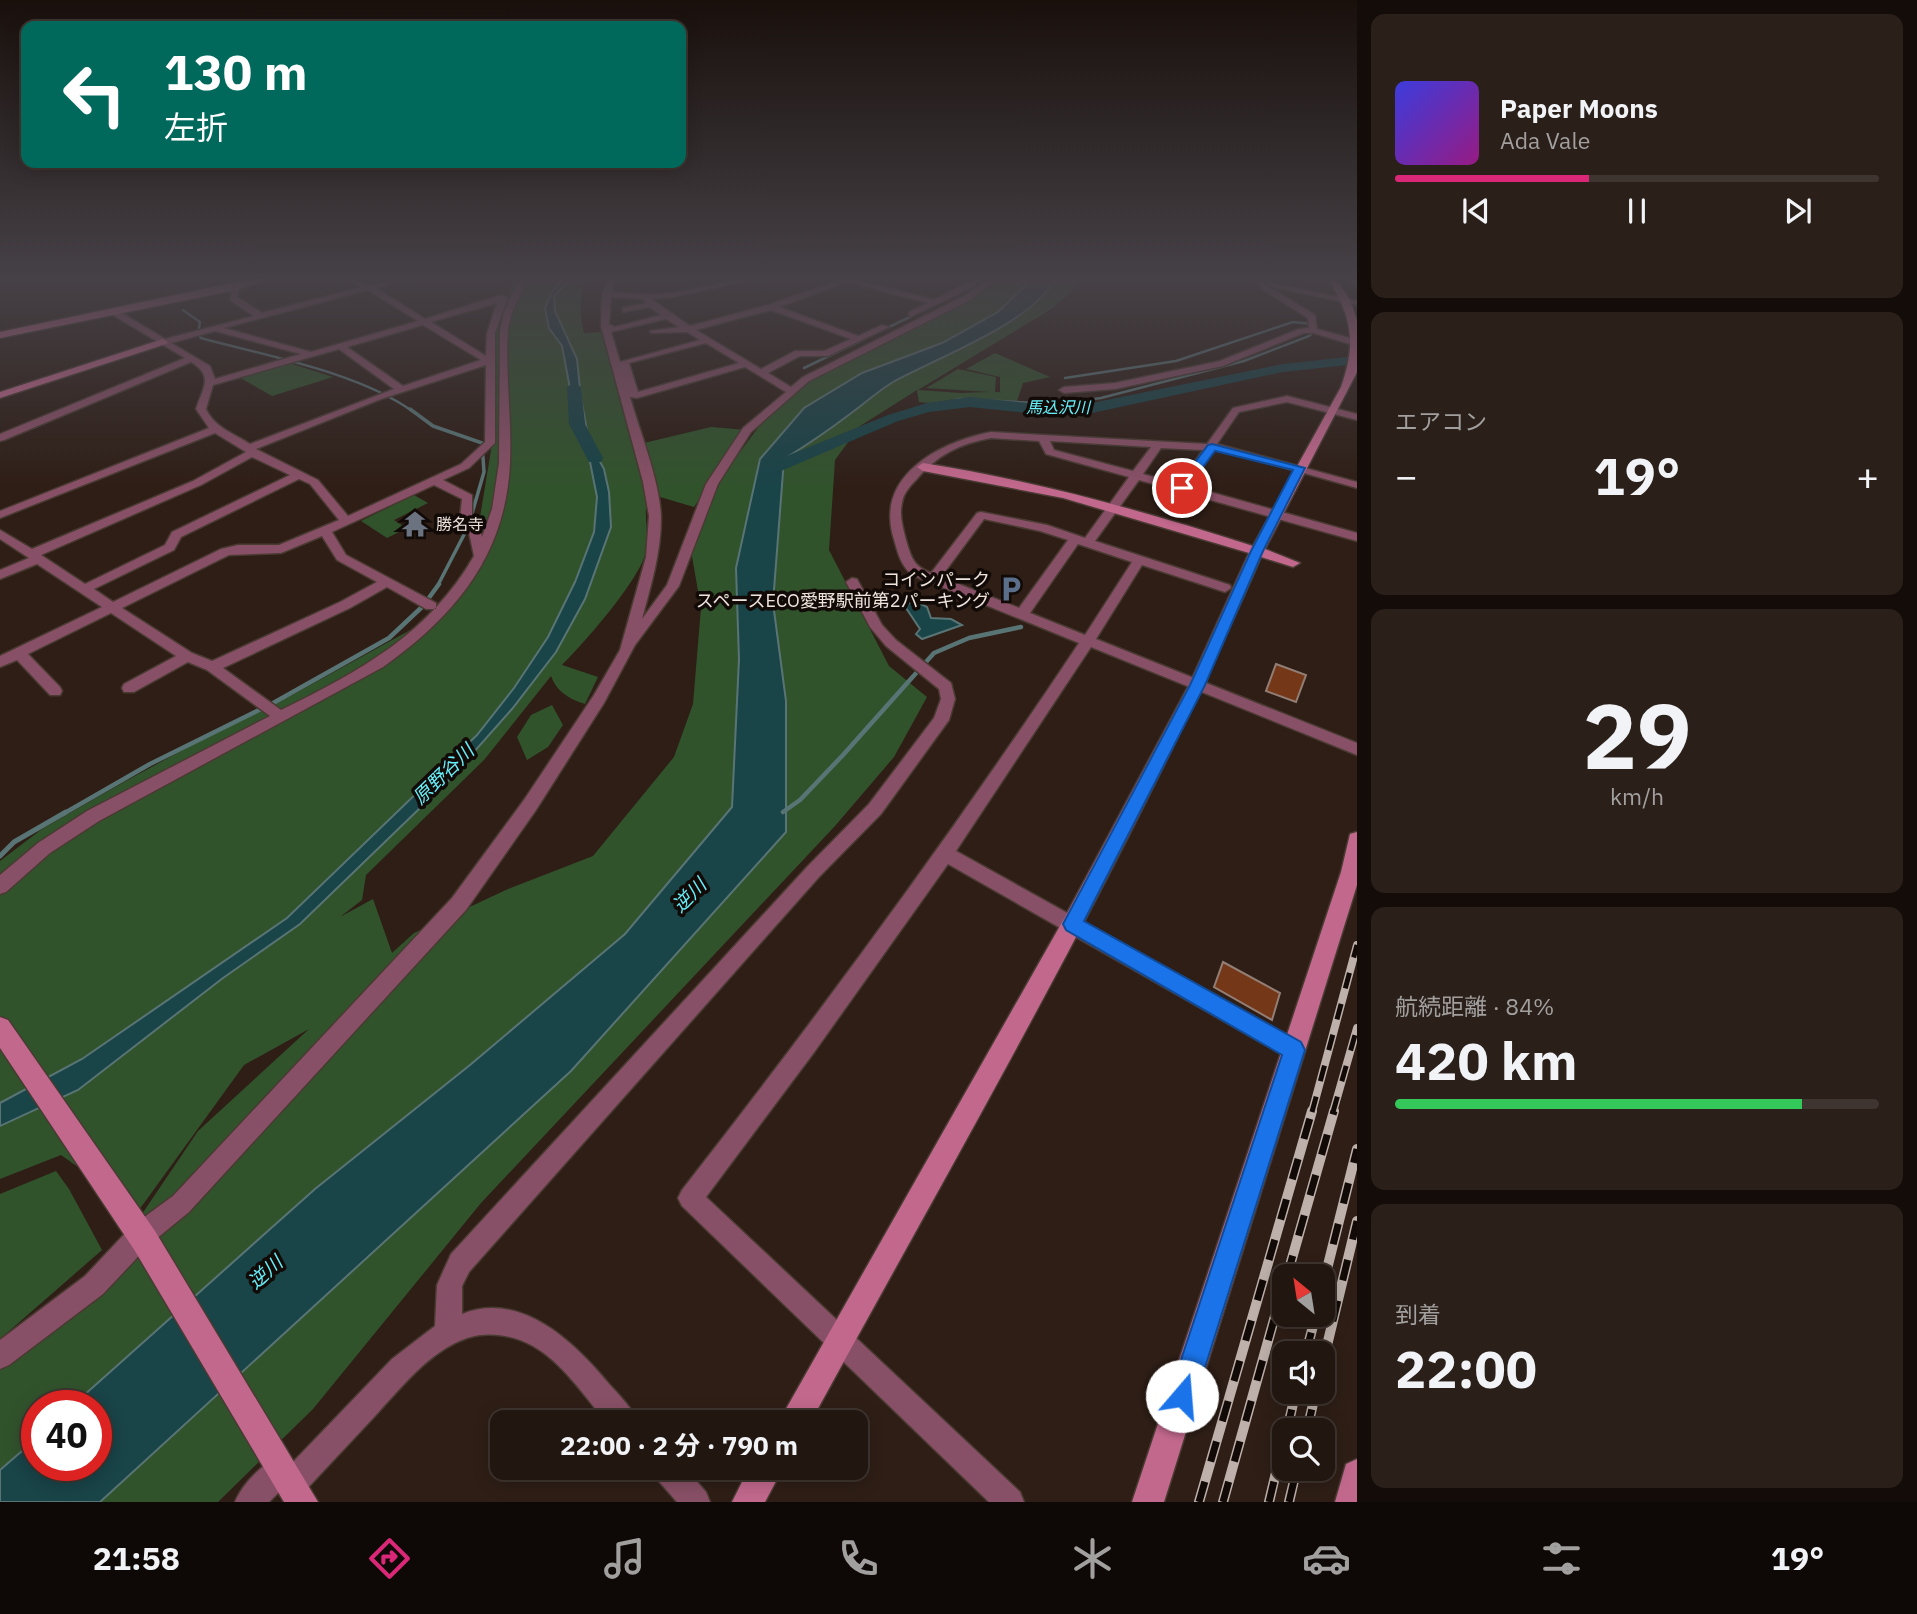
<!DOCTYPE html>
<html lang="ja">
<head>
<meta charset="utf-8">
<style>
  :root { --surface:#221610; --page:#2a1f19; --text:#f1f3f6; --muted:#a29f9f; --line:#3f3530; --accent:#db2777 }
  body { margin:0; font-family:"IBM Plex Sans","Noto Sans JP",sans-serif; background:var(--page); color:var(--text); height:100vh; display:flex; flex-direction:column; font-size:26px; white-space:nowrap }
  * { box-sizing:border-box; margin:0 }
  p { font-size:23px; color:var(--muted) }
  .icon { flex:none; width:38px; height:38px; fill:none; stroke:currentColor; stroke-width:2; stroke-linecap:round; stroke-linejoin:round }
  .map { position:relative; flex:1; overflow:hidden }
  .panel { display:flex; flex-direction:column; gap:14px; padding:14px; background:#130c09; width:560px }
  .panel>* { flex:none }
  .banner { position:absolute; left:21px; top:21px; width:665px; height:147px; border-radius:14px; box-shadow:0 4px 18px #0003,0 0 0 2px var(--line); background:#00695c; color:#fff; overflow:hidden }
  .needle { width:46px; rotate:330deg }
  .fabs { position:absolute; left:1272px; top:1264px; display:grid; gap:14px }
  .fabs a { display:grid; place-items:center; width:63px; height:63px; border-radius:14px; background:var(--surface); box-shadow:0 4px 18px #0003,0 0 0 2px var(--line); font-size:35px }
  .speed { position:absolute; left:21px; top:1390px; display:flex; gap:14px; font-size:35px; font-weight:700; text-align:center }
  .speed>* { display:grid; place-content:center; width:91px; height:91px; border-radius:50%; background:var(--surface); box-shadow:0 4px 18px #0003,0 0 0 2px var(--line); line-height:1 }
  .speed .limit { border:10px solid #d22; background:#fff; color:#111 }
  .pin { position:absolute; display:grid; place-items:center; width:60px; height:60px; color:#fff; margin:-30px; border:4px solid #fff; border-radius:50%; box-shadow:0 2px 7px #0007 }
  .me { position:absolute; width:77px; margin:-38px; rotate:18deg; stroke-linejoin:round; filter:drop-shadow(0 0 5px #0008) }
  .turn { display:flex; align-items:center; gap:24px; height:147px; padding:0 28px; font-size:32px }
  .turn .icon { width:91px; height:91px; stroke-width:2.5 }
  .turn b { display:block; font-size:49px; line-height:60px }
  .big { font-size:52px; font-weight:700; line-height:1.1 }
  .panel .widget { flex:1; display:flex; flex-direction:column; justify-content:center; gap:10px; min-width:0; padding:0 24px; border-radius:14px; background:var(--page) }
  .panel .dial { align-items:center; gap:0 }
  .dial b { font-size:91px; line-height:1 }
  .song { display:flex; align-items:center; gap:21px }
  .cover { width:84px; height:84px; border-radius:10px; background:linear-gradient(135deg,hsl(240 70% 55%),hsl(310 70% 35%)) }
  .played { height:7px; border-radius:4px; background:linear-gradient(90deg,var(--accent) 40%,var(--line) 40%) }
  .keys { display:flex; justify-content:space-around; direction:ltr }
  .heat { display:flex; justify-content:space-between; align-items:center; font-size:38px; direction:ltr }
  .charge { height:10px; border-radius:5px; background:linear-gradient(90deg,#34c759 84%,var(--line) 0) }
  .trip { position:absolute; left:490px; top:1410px; width:378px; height:70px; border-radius:14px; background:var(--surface); box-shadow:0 4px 18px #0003,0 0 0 2px var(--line); font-weight:700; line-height:70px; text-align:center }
  .tabs { display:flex; height:112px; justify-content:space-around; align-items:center; background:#0e0906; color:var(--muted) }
  .tabs .icon { width:49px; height:49px }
  .tabs .selected { color:var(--accent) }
  .tabs b { font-size:32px; color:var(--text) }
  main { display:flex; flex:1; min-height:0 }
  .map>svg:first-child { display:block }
</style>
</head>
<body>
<main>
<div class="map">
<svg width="1357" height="1502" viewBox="0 0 1357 1502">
  <rect width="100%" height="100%" fill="#2e1e16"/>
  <path fill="#31532c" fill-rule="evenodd" d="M517 276H585C580 297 579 313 584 333L601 332 647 501C643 519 651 538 645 555 636 584 584 643 562 665L598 677 585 704C569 699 556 691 551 676L484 760 366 875 362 900 340 917 373 899 392 953 414 933 508 889 593 856 674 757 693 704 701 608 690 545 725 472 763 421 805 383 971 298 990 288 1003 276H1084L1071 292 1053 308 918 390 961 393 990 392 926 388 958 369 996 377 995 392H1000V377L966 369 995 353 1050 377 1023 383 1017 401 962 398 930 403 919 402 917 390 860 426 835 460 829 550 889 666 927 697 894 757 835 826 481 1203 313 1409 218 1502H0V1356L94 1285 198 1131 309 1029 244 1065 139 1210 61 1155 0 1179V861L42 829 124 782 203 739 274 705 443 612 471 572 493 438V325ZM37 1405H96V1465H37Z
    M289 363 333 377 272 396 237 376Z
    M711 427 747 430 694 507 660 497 644 443Z
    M414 495 428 503 394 520 403 526 398 529 401 531 387 538 361 521Z
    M552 705 563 725 548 747 527 760 517 737 531 715Z
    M56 1171 69 1189 102 1250 0 1339V1194Z"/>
  <path fill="#194448" stroke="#597475" stroke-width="2" d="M565 276H573L554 296 555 311 577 359 581 398 589 441 604 469 609 492 611 527 585 599 556 652 512 709 449 780 300 924 223 978 78 1090 0 1126V1103L82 1059 287 918 477 735 514 688 548 637 575 582 594 532 597 497 590 462 574 410 562 346 549 328 545 308 552 291Z
    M1030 276H1056C1038 321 936 358 893 382 878 391 864 404 850 414 829 430 807 445 784 459L773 603 786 701V832L571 1071 100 1502H0V1470L37 1438V1465H96V1405H73L315 1189 470 1065 625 934 732 807 739 659 736 568 760 459 804 408 862 373 942 343 998 312 1023 288Z
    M915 601 927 607 931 618 951 619 962 625 922 639 916 634 920 629 906 608 909 603Z"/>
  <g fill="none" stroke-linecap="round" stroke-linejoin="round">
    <path stroke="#597475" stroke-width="2.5" d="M974 285 984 276
      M183 310 200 322 198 334 201 338C266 356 358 372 412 411
      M804 368 916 314
      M1065 378 1176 361 1293 322 1312 324
      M919 411 960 399 1055 404 1101 398 1244 361 1309 336 1316 330"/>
    <path stroke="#597475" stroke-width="3.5" d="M410 409 433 426 482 443 484 472 471 517
      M908 414 925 409
      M438 585 469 525"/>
    <path stroke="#597475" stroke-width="4.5" d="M783 812 800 800 843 755 934 653 969 638 1021 627
      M63 814 150 764 275 702 389 638 423 606 439 584"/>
    <path stroke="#597475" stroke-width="5" d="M0 856 14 842 66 812"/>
    <path fill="#194448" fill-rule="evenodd" d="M1357 356V364L1283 372 1092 413 1046 415 970 407 929 412 898 421 774 474 768 475 760 470 762 466 888 415 927 403 970 397 1046 405 1092 403 1283 364Z
      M574 383 581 387 585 424 603 458 601 462H589L569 424 567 387Z"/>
  </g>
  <path fill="#743818" stroke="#937e75" stroke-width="2" d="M1276 664 1306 675 1296 702 1266 691Z
    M1223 962 1280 993 1272 1020 1214 987Z"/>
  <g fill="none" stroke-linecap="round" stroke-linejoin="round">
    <g stroke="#493a32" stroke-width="3">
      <path id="street" d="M339 276C351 276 362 285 372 285 388 284 402 276 418 276L376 288 425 319 501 295 508 297 495 333V443L469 468 443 480 472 495V515L482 519 480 528 482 537 492 509 499 463 500 330 504 312 521 276H529L512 312 508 330C505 374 512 419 510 463 506 555 455 616 383 667L99 821 50 853 6 892 0 894V875L38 843 87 811 270 716 207 670 188 662 134 692H124L122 688 124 684 176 656 111 613 28 654 60 687 62 691 60 695H50L17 660 0 667V656L102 607 37 564 0 579V570L29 558 0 539V530L32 549 193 481 246 452 215 433 0 518V511L209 428 196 409C203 387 214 376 191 362L4 440 0 441V434L185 358 111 314V310H117L165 339 254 316 230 300 233 285 240 287 237 297 262 313 362 287ZM368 290 418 321 311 352 224 328ZM497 303 487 333 486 356 431 322ZM423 325 481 360 403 386 347 347ZM215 331 301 354 215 379 210 366 171 343ZM339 349 394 389 250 444C233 433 215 428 206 409L213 385ZM486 365 485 442 461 464 348 516 318 480 256 449 381 399ZM252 457 290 475 172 532 165 545 85 584 41 555 201 485ZM299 479 310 484 339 520 279 545H238L221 549 113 602 94 589 174 550 181 537ZM434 485 462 499 460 518 469 522 468 528 474 556C429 634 360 671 281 710L223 668 350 608 387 587 426 609H436V603L346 555 332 532ZM322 536 337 560 377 582 340 602 212 661 192 653 122 608 229 555 281 553Z
        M609 276H617L611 292C633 294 655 296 677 292 708 287 738 276 770 276L674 297 651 299 690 326 768 305 839 280 834 276H843L934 300 967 283 974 276H983L973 287 912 316H909V312L928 303 847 282 779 307 858 336 882 325 889 327 828 356H800L768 373 791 387 803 377 966 295 991 276H1000L972 299 809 381 751 432 718 484 679 586 635 645 604 703 536 810 466 910 189 1212 150 1244 103 1294 9 1365 0 1369V1340L85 1276 132 1226 173 1196 452 898 524 800 594 695 620 650 646 557 649 516 643 482 601 326 602 294ZM611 297 642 299 646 303 623 308V312L650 307 661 315 615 327 609 324ZM771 310 851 339 824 351H795L761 369 696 330ZM666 319 679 327 650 331 651 333 687 332 700 340 620 362 611 332ZM706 343 739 363 638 392 629 363ZM745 367 786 392 743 428 706 484 667 585 642 619C651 585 661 553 661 518 660 480 640 433 630 397L637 398Z
        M1340 276H1350L1357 281V286Z
        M1253 277H1259L1269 287 1315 315 1317 329 1357 340V346L1313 333H1304L1223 366 1115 389 1064 393 1059 390 1064 387 1115 383 1220 361 1299 329 1309 328 1308 318 1263 290Z
        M1268 282 1357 301V305L1268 286Z
        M1287 396 1357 414V420L1287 402 1239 412 1217 444 1357 482V488L1225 451 1213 450 1189 486 1357 533V541L1139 480 1095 541 1230 585 1231 588 1225 592 1142 565 1096 639 1357 743V755L1091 647 956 851 1301 1043 1304 1050 1301 1057 1294 1060 1287 1057 948 864 815 1051 706 1197 1020 1492 1024 1502H989L682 1206 678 1198 682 1190C821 1012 954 831 1079 643L912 575C899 563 898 552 893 536 876 475 940 442 991 432L1207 444 1233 408ZM991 438 1039 441 1046 454 1129 477 1085 538 1047 525 981 512 977 513 931 573C913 566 911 557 906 540 903 528 899 515 902 503 903 494 910 486 916 480 937 455 959 444 991 438ZM1050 441 1151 447 1133 471 1054 450ZM1161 448 1203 450 1179 484 1143 474ZM984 519 1040 531 1068 540 1019 608 941 577ZM1078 544 1132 562 1085 635 1030 613Z
        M852 578 857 579 882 625 896 640 951 683 955 699 949 720 881 814 819 877 469 1272 462 1286V1314C521 1290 575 1343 609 1384 620 1396 632 1408 639 1423H607C585 1397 563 1363 533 1346 513 1335 489 1331 467 1338 429 1351 400 1389 374 1417 350 1443 325 1469 301 1495L291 1499 281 1495 279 1492 269 1502H235C242 1484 264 1462 282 1455L293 1462 392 1359 435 1326 437 1285 451 1254 807 867 869 804 934 718 941 699 939 689 886 646 870 627 846 582Z
        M652 1468H685L706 1492 710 1502H677L656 1478Z"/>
    </g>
    <g stroke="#493a32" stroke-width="3">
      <path id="secondary" d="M265 276H280L236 290 0 338V332Z
        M1326 276H1334L1350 300 1357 320V372L1265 549 1300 563 1293 567 1261 557C1131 855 966 1138 810 1423H778L1065 917 1189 685 1249 553 1063 498 923 471 917 467 923 463C1036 481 1144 511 1253 546L1341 387C1357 342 1352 316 1326 276Z
        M163 339 168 342 166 344 0 398V392Z
        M1357 832V885L1164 1502H1132L1341 872 1350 834Z
        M0 1017 8 1020 155 1231 318 1502H284L135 1251 0 1048Z
        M1357 1459V1502H1335L1346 1464Z
        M749 1468H783L765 1502H732Z"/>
    </g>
    <use href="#street" fill="#885066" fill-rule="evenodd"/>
    <use href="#secondary" fill="#c2688d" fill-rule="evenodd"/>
    <g stroke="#beb1ab" stroke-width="8">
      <path id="rail-far1" d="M1312 1112 1357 945
        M1333 1112 1357 1028"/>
    </g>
    <g stroke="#beb1ab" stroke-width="10">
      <path id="rail" d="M1287 1276 1334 1111
        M1323 1285 1357 1149
        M1306 1353 1316 1314
        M1323 1362 1357 1221
        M1287 1430 1296 1391
        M1307 1430 1316 1391
        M1199 1502 1312 1111
        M1223 1502 1284 1284
        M1269 1502 1284 1439
        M1289 1502 1297 1468"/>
    </g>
    <use href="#rail-far1" stroke="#110a07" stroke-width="5" stroke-dasharray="16" stroke-linecap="butt"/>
    <use href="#rail" stroke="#110a07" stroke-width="7" stroke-dasharray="21" stroke-linecap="butt"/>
  </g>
  <linearGradient id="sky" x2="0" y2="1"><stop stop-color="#19100c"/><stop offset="0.57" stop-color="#464147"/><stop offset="1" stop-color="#464147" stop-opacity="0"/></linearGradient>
  <rect width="1357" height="487" fill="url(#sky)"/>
  <path fill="#1a73e8" stroke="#114b97" stroke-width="2" d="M1212 444 1305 468 1263 551 1205 685 1084 921 1301 1042 1305 1050 1196 1396 1192 1405 1182 1409 1173 1405 1169 1396 1282 1055 1066 930 1063 924 1190 685 1251 551 1293 470 1215 451 1186 490H1178V485L1208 445Z"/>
  <defs>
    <g id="temple-bare" transform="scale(2.1)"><path d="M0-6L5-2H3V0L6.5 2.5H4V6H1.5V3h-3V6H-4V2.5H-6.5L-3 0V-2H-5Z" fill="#6b7280" stroke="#110a07" stroke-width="2.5" paint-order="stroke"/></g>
    <g id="parking-bare" transform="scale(2.1)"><path d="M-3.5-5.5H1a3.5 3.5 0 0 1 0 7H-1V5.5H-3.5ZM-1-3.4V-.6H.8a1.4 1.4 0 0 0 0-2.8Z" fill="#5c6f8a" stroke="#110a07" stroke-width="2.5" paint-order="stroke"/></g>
  </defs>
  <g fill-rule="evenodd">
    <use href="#temple-bare" x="415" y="524"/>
    <use href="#parking-bare" x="1011" y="589"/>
  </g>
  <g text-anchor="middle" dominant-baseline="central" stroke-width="7" stroke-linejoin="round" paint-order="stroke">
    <g font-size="16" font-style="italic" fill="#67f0fb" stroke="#110a07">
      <text x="1058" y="407">馬込沢川</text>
    </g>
    <g font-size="16" fill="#efe3de" stroke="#110a07" text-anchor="start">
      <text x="436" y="524">勝名寺</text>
    </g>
    <g font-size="18" fill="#efe3de" stroke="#110a07" text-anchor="end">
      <text x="990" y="579">コインパーク<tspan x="990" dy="21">スペースECO愛野駅前第2パーキング</tspan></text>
    </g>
    <g font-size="19" font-style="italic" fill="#67f0fb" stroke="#110a07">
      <text transform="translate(443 774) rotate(-44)">原野谷川</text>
      <text transform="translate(689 895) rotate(-45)">逆川</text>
      <text transform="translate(265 1272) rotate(-42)">逆川</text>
    </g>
  </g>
</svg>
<div class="fabs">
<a><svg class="needle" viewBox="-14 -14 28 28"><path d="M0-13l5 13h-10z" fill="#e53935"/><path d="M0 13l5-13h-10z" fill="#a29f9f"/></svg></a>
<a><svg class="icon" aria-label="sound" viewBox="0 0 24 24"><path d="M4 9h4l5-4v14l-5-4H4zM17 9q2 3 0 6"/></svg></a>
<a><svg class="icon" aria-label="search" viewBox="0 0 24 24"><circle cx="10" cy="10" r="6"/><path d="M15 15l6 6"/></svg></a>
</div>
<div class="speed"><div class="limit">40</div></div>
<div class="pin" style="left:1182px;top:488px;background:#d93025"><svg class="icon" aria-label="arrive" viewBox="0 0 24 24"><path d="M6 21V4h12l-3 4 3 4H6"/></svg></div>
<svg class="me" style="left:1182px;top:1396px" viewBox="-20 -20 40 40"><circle r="19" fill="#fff"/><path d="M0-13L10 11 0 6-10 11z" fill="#1a73e8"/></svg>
<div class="trip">22:00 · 2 分 · 790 m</div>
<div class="banner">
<div class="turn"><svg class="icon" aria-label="left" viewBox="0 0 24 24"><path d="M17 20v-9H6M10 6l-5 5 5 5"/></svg><div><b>130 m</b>左折</div></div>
</div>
</div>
<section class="panel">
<div class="widget">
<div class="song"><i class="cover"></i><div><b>Paper Moons</b><p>Ada Vale</p></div></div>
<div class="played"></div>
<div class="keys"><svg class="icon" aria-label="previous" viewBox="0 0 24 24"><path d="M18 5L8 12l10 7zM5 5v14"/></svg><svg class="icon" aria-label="pause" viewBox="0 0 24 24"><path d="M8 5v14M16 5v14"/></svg><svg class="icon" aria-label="next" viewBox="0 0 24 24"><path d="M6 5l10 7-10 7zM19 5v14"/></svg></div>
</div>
<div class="widget"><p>エアコン</p>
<div class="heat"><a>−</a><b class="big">19°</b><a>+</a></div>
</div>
<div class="widget dial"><b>29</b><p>km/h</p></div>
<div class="widget"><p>航続距離 · 84%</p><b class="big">420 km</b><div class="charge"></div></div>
<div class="widget"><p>到着</p><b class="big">22:00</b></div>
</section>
</main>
<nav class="tabs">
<b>21:58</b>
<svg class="icon selected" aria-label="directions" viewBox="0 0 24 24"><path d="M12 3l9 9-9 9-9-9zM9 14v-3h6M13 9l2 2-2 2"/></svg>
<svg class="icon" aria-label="music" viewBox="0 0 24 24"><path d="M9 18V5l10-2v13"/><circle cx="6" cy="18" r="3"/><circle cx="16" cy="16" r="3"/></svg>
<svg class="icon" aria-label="phone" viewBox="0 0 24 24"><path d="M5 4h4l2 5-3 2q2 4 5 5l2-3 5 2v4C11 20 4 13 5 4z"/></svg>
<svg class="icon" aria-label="climate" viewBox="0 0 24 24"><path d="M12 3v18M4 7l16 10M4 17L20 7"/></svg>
<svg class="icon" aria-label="car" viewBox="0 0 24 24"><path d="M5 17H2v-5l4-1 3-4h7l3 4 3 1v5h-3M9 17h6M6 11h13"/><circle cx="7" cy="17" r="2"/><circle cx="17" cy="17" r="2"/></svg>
<svg class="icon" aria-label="filters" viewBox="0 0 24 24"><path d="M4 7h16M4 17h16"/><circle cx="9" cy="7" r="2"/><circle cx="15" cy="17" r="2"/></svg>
<b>19°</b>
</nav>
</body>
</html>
